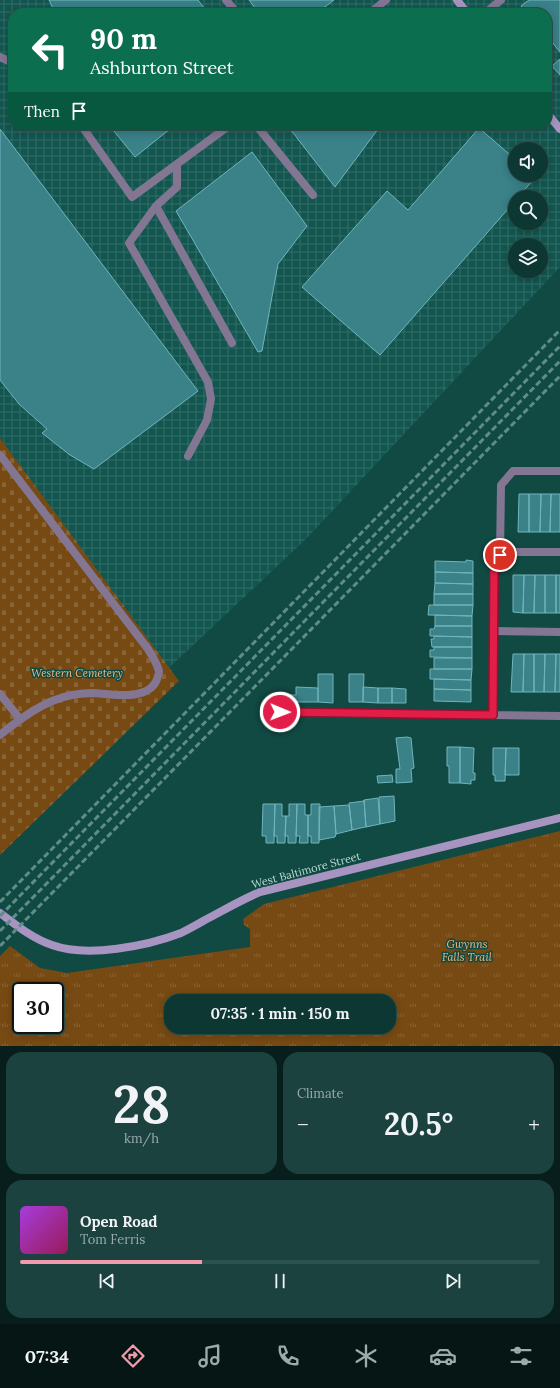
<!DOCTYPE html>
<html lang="en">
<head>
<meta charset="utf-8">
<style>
  :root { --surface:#0d3732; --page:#1b423e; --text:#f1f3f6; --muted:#9aacac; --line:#2d514d; --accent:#f29aae }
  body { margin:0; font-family:Lora,serif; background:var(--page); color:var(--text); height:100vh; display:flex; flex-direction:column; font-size:15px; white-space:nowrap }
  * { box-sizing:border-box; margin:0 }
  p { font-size:13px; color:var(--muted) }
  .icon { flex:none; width:22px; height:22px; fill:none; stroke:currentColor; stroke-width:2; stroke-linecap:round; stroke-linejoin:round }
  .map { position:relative; height:1046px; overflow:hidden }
  .sheet { display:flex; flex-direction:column; gap:6px; padding:6px; background:#071e1c; flex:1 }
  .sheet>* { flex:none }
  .top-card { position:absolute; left:8px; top:8px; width:544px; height:122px; border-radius:16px; box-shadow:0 2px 10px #0003,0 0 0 1px var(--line); background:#0b6e4f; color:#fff; overflow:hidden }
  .fabs { position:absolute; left:508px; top:142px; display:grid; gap:8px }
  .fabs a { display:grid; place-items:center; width:40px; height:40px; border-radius:50%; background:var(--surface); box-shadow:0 2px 10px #0003,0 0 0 1px var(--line); font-size:20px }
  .speed { position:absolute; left:12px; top:982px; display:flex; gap:8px; font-size:20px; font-weight:700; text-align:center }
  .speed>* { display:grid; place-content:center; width:52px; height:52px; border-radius:50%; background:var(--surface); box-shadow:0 2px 10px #0003,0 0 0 1px var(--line); line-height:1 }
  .speed .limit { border:2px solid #111; border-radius:6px; background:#fff; color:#111 }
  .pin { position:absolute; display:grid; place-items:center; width:34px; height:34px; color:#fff; margin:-17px; border:2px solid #fff; border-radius:50%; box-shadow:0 1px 4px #0007 }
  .me { position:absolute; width:44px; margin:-22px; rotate:91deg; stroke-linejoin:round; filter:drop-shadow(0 0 3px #0008) }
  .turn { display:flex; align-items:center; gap:14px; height:84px; padding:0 16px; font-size:18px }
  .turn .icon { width:52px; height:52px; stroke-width:2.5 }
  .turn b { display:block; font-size:28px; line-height:34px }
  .then { display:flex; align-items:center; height:38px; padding:0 16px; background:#0003; gap:8px; font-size:15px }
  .big { font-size:30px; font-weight:700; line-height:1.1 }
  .sheet .tile { flex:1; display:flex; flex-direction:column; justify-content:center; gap:6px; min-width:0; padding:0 14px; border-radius:16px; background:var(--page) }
  .sheet .dial { align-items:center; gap:0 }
  .dial b { font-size:52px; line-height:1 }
  .song { display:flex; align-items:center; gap:12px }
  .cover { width:48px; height:48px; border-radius:6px; background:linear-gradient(135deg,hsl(280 70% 55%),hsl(330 70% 35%)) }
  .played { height:4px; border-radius:2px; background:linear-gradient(90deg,var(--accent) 35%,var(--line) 35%) }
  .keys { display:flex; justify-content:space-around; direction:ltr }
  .heat { display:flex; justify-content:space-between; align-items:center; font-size:22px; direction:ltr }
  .sheet .tiles { flex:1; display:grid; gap:6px; grid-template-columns:1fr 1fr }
  .tile:last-child { grid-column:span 2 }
  .trip { position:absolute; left:164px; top:994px; width:232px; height:40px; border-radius:16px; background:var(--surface); box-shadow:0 2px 10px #0003,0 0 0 1px var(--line); font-weight:700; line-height:40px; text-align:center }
  .menu { display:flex; height:64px; justify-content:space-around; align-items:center; background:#051614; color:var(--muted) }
  .menu .icon { width:28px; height:28px }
  .menu .current { color:var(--accent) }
  .menu b { font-size:18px; color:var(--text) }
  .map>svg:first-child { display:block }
</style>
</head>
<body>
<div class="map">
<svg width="560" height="1046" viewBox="0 0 560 1046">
  <defs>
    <pattern id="industrial-grid" width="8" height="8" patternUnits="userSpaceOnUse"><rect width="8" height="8" fill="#135650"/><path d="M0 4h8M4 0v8" fill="none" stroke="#336e68"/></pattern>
    <pattern id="cemetery-stones" width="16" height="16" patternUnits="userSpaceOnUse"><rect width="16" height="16" fill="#784a13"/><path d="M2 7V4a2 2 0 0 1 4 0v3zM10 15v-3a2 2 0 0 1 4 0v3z" fill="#896435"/></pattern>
    <pattern id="park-tufts" width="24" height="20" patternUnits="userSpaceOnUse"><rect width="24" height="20" fill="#784a13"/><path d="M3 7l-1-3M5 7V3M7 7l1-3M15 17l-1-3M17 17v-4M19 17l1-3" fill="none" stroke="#896435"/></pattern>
  </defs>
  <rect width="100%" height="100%" fill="#114943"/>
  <path fill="url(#industrial-grid)" fill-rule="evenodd" d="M0 0H560V267L307 538 169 668 0 438ZM13 13H547V125H13ZM515 149H541V175H515ZM515 197H541V223H515ZM515 245H541V271H515Z"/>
  <path fill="url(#cemetery-stones)" d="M0 438 179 681 0 855Z"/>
  <path fill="url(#park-tufts)" fill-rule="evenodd" d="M560 831V1046H0V956L10 946 40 968 67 973 250 947V929L244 925 243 919 264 904ZM21 991H55V1025H21ZM171 1001H389V1027H171Z"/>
  <path fill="#3a8188" stroke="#70b5bd" d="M49 0H198L208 13H55Z
    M249 0H334L317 13H259Z
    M529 0H560V52L547 36V13H527L521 6Z
    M560 59V75L552 66Z
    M109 125H175L135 157Z
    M287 125H381L335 187Z
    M479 128 515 159V175H534L536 177 518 197H515V201L380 355 302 287 387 191 408 210Z
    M0 129 198 391 94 469 70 455 42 433 47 429 19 404 0 380Z
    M252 152 307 226 278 264 262 351 258 352 176 211Z
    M519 494H529V532H518Z
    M529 494H541L540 532H529Z
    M541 494H551L550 532H540Z
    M551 494H560V532H550Z
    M466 560 473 561V573L435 572V561L466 562Z
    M435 572 473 573V584L435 583Z
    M513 575H524L523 613 513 612Z
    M524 575H535L534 613H523Z
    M535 575H545V613H534Z
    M545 575H556V613H545Z
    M556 575H560V613H556Z
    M435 583 473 584V594H434Z
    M434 594H473V605H434Z
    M429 605H473L472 616 428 615Z
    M435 615 472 616V626H435Z
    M435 626H472V637L430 636V629H434Z
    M434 636 472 637V647H432L431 639H434Z
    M434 647H472V658L430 657V650H434Z
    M513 654H524L523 692H511Z
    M524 654H534V692H523Z
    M534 654H545L544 692H534Z
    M545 654H556L555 692H544Z
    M556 654H560V692H555Z
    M434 658H472V669H434Z
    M430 669H472L471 680 430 679Z
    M318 674H333V703L318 702Z
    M349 674H364L363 702H349Z
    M434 679 471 680V690L434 689Z
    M296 687 318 688V702H288V695H296Z
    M363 687 378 688V703L363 702Z
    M378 688H392V703H378Z
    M392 688 406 689V703H392Z
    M434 689 471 690V702L434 701Z
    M407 737 411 738 414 768 411 769 412 782 396 783V769H400L396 738Z
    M447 747H460V783H449V766H447Z
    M460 747 474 748 473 773H475V780H471V784L460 783Z
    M493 748H506L505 781H495V775H493Z
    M506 748H519V775H505Z
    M392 775 393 782 378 783 377 776Z
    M394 796 395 821 380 824 379 797Z
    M378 798 380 824 366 827 364 800Z
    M364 800 366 827H365L352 830 349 803 364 801Z
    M263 804H275L274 843H266V836H262Z
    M275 804H282V816H286L285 843H277V836H274Z
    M289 804H297L296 843H288V836H285L286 816H289Z
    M297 804H305V815H308V843H299L300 836H296Z
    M311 804H320L319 843H311V836H308V815H311Z
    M349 805 352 830 336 834 334 806Z
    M334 806 336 834 335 837 319 840V807Z"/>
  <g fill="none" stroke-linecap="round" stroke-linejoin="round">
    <path stroke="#837693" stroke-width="8" d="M226 0 237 13
      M370 13 386 0
      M485 13 501 0
      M0 57 13 63
      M81 125 132 197 230 125
      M256 125 313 195
      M177 164V187L156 206 232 343
      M156 206 129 243 208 382 211 399 207 420 188 456
      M0 455 148 649C152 656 157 663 159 671 159 674 158 676 157 679 149 702 110 694 93 693 86 693 78 694 72 695 45 700 21 718 0 735
      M500 555 501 485 513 471H560
      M494 631 560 632
      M0 694 20 719"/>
    <path stroke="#837693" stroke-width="8" d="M280 712 560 716
      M493 715 494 563 500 555 508 552H560"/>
    <path stroke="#a894c1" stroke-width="8" d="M457 0 467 13
      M547 113 560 129
      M0 913C16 925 33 939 52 945 87 958 147 946 181 933 189 929 198 924 205 920 224 910 241 900 260 892L560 818"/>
    <path stroke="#5f8c87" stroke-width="3" stroke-dasharray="6 3" stroke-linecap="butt" d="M0 902 560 330
      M0 916 560 346
      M0 931 560 361
      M0 946 560 376"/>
  </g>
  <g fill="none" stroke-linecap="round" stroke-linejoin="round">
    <g stroke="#92132f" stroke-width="10">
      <path id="route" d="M280 712 493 715 494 563 500 555"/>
    </g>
    <use href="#route" stroke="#e11d48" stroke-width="7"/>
  </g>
  <g text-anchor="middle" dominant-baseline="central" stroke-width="3" stroke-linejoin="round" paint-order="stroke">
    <g font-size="11" font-style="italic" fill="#f6b97d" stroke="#114943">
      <text x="77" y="673">Western Cemetery</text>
      <text x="467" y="944">Gwynns<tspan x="467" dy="13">Falls Trail</tspan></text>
    </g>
    <g font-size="11" fill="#badbd6" stroke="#114943">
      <text transform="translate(306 870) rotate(-15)">West Baltimore Street</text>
    </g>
  </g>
</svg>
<div class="fabs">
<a><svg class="icon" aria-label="sound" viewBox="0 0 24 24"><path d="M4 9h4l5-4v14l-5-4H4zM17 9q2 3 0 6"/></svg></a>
<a><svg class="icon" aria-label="search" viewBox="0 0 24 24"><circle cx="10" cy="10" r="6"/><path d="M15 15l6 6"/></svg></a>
<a><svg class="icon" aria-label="layers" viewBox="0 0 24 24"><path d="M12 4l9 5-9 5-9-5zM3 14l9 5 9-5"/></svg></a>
</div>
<div class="speed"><div class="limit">30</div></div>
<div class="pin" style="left:500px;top:555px;background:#d93025"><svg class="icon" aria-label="arrive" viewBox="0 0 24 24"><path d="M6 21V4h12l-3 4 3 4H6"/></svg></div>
<svg class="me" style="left:280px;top:712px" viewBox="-20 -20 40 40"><circle r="17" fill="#e11d48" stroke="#fff" stroke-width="3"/><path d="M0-11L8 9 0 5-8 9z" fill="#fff"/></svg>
<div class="trip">07:35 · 1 min · 150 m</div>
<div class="top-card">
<div class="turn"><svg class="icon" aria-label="left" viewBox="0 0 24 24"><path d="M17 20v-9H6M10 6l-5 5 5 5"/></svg><div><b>90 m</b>Ashburton Street</div></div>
<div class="then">Then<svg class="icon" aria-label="arrive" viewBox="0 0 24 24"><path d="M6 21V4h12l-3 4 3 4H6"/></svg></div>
</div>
</div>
<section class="sheet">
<div class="tiles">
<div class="tile dial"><b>28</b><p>km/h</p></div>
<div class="tile"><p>Climate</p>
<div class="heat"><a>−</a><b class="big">20.5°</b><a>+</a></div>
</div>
<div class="tile">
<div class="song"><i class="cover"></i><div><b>Open Road</b><p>Tom Ferris</p></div></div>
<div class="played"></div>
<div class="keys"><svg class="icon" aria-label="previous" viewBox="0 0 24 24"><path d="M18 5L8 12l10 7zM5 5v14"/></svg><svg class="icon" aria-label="pause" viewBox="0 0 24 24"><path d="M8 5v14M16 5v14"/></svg><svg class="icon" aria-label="next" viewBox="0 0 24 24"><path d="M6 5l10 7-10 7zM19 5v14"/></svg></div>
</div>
</div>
</section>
<nav class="menu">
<b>07:34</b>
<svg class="icon current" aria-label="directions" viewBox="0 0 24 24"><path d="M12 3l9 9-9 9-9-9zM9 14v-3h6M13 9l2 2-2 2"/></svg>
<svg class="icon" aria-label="music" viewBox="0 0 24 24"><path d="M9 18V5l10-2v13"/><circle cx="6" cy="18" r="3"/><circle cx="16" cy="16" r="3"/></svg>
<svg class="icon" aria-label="phone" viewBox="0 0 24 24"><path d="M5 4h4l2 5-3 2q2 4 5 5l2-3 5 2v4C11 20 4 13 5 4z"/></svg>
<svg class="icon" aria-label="climate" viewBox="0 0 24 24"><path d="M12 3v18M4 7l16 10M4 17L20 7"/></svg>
<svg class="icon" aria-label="car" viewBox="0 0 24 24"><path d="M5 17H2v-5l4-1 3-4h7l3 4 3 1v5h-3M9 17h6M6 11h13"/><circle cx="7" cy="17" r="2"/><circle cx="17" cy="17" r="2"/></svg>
<svg class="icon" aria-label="filters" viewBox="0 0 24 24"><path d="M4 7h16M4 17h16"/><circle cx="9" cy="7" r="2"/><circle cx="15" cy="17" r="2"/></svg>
</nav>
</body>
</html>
